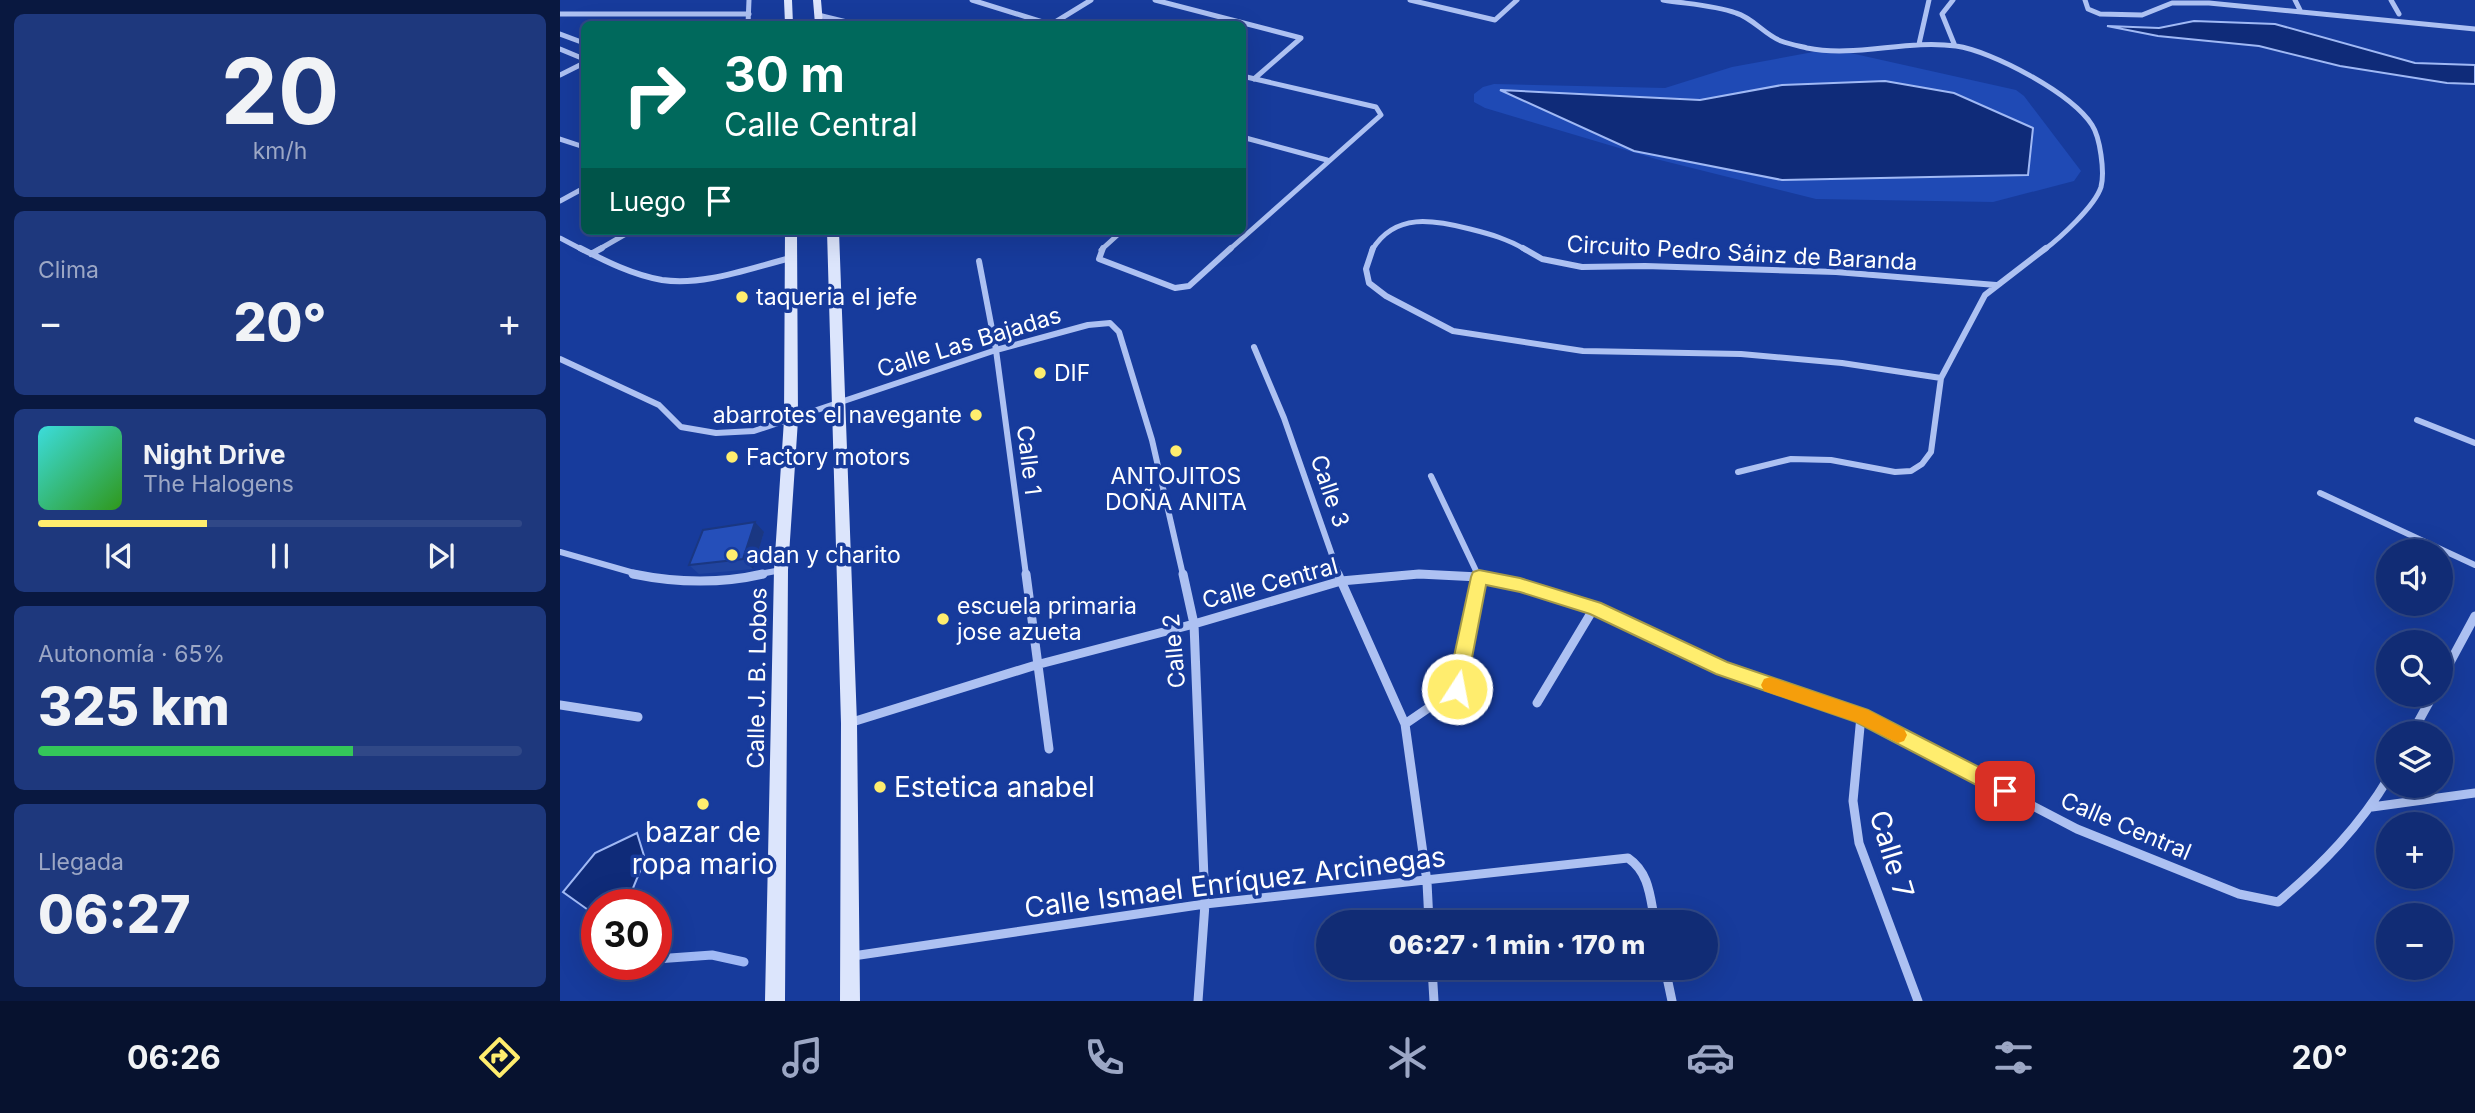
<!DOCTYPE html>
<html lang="es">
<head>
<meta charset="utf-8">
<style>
  :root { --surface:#112c75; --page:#1e387d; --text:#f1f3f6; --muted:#9ca7c5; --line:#304887; --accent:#ffed6e }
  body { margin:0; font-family:Inter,sans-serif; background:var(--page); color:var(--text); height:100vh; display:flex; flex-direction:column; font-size:26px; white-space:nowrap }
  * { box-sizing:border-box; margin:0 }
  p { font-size:23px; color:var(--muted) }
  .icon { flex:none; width:38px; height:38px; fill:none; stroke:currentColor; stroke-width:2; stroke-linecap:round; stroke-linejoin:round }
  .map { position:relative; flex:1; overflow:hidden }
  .drawer { display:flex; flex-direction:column; gap:14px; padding:14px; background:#091840; width:560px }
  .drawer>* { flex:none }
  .banner { position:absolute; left:21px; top:21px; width:665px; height:214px; border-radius:10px; box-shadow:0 7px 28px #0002,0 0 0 2px var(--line); background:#00695c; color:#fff; overflow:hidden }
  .controls { position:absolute; left:1816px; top:539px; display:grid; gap:14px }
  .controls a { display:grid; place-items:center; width:77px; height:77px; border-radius:50%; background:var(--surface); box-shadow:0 7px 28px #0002,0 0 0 2px var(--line); font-size:35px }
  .speed { position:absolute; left:21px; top:889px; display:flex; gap:14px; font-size:35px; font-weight:700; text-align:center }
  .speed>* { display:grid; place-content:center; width:91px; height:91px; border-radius:50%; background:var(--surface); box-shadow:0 7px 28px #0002,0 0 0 2px var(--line); line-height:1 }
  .speed .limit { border:10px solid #d22; background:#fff; color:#111 }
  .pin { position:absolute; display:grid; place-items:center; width:60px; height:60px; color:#fff; margin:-30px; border-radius:14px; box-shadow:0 4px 10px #0006 }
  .me { position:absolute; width:77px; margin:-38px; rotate:11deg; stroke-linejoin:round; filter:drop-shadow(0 0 5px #0008) }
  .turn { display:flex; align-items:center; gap:24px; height:147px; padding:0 28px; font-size:32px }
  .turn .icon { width:91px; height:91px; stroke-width:2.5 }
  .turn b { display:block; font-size:49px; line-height:60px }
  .then { display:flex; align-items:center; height:66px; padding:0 28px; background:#0003; gap:14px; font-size:26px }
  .big { font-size:52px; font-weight:800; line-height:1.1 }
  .drawer .card { flex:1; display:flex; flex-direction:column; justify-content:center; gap:10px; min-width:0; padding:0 24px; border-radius:10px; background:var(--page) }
  .drawer .dial { align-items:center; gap:0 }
  .dial b { font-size:91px; line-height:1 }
  .song { display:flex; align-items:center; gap:21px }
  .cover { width:84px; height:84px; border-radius:10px; background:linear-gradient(135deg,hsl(180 70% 55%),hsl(110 70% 35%)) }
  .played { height:7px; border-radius:4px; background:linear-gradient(90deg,var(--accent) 35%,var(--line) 35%) }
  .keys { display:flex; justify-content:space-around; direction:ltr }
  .heat { display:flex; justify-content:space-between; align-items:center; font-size:38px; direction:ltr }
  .charge { height:10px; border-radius:5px; background:linear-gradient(90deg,#34c759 65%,var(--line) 0) }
  .trip { position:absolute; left:756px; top:910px; width:402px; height:70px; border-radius:35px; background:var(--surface); box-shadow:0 7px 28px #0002,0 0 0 2px var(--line); font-weight:800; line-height:70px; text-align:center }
  .tabs { display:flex; height:112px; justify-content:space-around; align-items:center; background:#07122f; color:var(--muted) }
  .tabs .icon { width:49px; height:49px }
  .tabs .selected { color:var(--accent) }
  .tabs b { font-size:32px; color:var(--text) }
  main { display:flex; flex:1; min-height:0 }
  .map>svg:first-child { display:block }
</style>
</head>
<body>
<main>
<section class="drawer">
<div class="card dial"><b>20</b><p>km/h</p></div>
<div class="card"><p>Clima</p>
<div class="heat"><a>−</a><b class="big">20°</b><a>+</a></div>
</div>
<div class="card">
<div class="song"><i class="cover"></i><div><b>Night Drive</b><p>The Halogens</p></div></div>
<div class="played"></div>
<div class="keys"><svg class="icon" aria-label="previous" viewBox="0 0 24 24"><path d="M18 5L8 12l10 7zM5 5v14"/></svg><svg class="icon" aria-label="pause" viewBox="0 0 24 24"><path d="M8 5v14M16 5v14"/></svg><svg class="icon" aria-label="next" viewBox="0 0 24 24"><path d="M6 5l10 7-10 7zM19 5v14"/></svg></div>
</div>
<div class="card"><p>Autonomía · 65%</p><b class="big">325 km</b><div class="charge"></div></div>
<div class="card"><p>Llegada</p><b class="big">06:27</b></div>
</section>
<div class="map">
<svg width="1915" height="1001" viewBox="0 0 1915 1001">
  <rect width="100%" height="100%" fill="#173b9c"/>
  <path fill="#1f4ab5" d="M1264 50H1277L1456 90 1464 96 1521 171 1514 181 1433 202 1256 199 1096 159 925 108 914 102V94L923 87 934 84 1105 88 1172 67Z"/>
  <path fill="#0f2b79" stroke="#a0b9f5" stroke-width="2" d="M1634 21 1715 24 1855 63 1915 65V84L1887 83 1780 66 1699 46 1598 36 1547 26 1599 28Z
    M1325 81 1394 93 1473 128 1468 175 1222 180 1074 151 940 90 1140 100 1222 85Z
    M77 833 85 859 71 893 46 905H37V910L31 912 3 892 35 853Z"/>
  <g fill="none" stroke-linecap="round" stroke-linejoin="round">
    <path stroke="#a0b9f5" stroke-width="9" d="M31 912 37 944
      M96 959 152 955 184 962"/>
    <path stroke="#adc1f2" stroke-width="5" d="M412 0 489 24
      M595 0 741 38 694 79
      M850 0 935 20 957 0
      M1103 0C1127 4 1154 5 1176 13 1193 18 1205 35 1221 41 1229 44 1239 46 1247 48 1296 58 1346 39 1396 46 1432 51 1511 93 1532 125 1540 137 1545 172 1541 187 1535 206 1500 238 1484 250
      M1393 0 1382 14 1395 46
      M1525 0 1528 9 1540 14 1582 15 1612 3H1649L1915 29
      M1735 0 1741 12
      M1831 0 1839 14
      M0 14H189
      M258 15 295 24
      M188 24 189 0
      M492 24 531 0
      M0 34 24 43
      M1359 44 1369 0
      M0 49 24 59
      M0 75 24 63
      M682 137 767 160
      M0 139 24 147
      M0 201 24 188
      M0 238 23 250
      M38 250 71 231
      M541 250 562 231
      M669 250 821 115 816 107 682 76
      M812 250C835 212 874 220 910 229 930 234 948 239 966 250"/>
    <path stroke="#adc1f2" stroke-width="6" d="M20 248C45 261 73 275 102 280 145 286 190 268 231 258
      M543 248 539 259 615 288 629 286 671 248
      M813 248 806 269 809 283 826 296 893 331 1023 351 1181 354 1282 363 1381 378
      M963 248 982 259 1022 267 1085 266 1276 272 1436 285
      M31 254 42 248
      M419 261 436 350 466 575
      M694 347 724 418 779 575
      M0 359 99 405 121 427 156 433 194 431 436 350 528 325 550 323 559 332 592 440 623 575
      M1857 420 1915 443
      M1178 472 1231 459 1271 460 1335 472 1351 471 1362 464 1371 452 1381 378 1425 295 1486 248
      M871 476 918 575
      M1760 493 1915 565
      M0 552 81 575
      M195 575 221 570
      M843 575H888"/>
    <path stroke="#adc1f2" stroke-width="9" d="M73 574C117 583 160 584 203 574
      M466 574 489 749
      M623 574 634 624 645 904 638 1001
      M778 574 845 724
      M1881 679 1915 616
      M977 703 1034 608
      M0 705 78 717
      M1301 716 1293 801 1299 843 1358 1001
      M289 723 476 665 634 624 781 581 859 574 919 577 960 585 1034 608 1162 669 1301 716 1517 829 1679 894 1718 902C1762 865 1800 826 1829 777
      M1852 733 1873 695
      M1812 807 1915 793
      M869 922 867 882 845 724 896 689 919 577 917 574
      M293 956 645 904 1068 858C1090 873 1090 898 1095 922
      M872 968 874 1001
      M1105 968 1112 1001"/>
    <path fill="#dce5fc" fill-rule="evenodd" d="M224 0H232L233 24H225Z
      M253 0H261L263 24H255Z
      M225 231H237L238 420 228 570 225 1001H205L214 570 224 420Z
      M267 231H279L297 723 300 1001H280L281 723Z"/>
  </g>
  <path fill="#2044a0" d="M204 532 193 569 139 574 129 565Z"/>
  <path fill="#1a3782" d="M195 522 204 532 193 569 183 559Z"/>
  <path fill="#254fba" stroke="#1a3782" stroke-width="2" d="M195 522 183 559 129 565 143 530Z"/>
  <path fill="#ffed6e" stroke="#a69a48" stroke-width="2" d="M919 570 960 578 1041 603 1167 662 1308 710 1452 784 1455 791 1452 798 1445 800 1296 722 1156 674 1030 614 960 592 926 585 906 689 903 695 897 697 890 695 887 689 911 577 913 572Z"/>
  <path fill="#f59e0b" d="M1210 677 1308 710 1344 729 1347 735 1344 741 1338 743 1296 722 1204 691 1201 685 1204 679Z"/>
  <g fill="#ffed6e" stroke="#173b9c" stroke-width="2.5">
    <circle cx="182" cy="297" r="7"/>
    <circle cx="480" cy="373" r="7"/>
    <circle cx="416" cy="415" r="7"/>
    <circle cx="616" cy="451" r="7"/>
    <circle cx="172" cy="457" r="7"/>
    <circle cx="172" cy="555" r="7"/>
    <circle cx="383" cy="619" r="7"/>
    <circle cx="320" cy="787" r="7"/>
    <circle cx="143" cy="804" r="7"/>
  </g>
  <g text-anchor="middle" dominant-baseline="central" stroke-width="7" stroke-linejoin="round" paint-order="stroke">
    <g font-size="23" fill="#fff" stroke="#173b9c">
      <text transform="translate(1182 253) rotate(3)">Circuito Pedro Sáinz de Baranda</text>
      <text transform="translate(409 342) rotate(-17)">Calle Las Bajadas</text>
      <text transform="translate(469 460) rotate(83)">Calle 1</text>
      <text transform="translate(770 491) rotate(71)">Calle 3</text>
      <text transform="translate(710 583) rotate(-15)">Calle Central</text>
      <text transform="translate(614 651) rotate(-95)">Calle 2</text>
      <text transform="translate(197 678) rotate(-89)">Calle J. B. Lobos</text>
      <text transform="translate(1566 826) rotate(23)">Calle Central</text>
    </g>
    <g font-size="23" fill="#fff" stroke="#173b9c" text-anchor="start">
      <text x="196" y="297">taqueria el jefe</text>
      <text x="494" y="373">DIF</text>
      <text x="402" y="415" text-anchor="end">abarrotes el navegante</text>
      <text x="186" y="457">Factory motors</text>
      <text x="616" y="476" text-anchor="middle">ANTOJITOS<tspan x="616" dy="26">DOÑA ANITA</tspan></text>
      <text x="186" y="555">adan y charito</text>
      <text x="397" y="606">escuela primaria<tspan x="397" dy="26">jose azueta</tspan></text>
    </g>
    <g font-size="28" fill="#fff" stroke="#173b9c" text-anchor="start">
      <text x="334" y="787">Estetica anabel</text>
      <text x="143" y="832" text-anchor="middle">bazar de<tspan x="143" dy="32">ropa mario</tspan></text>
    </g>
    <g font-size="28" fill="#fff" stroke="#173b9c">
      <text transform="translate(1332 854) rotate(73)">Calle 7</text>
      <text transform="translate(675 882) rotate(-7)">Calle Ismael Enríquez Arcinegas</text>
    </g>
  </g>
</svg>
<div class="controls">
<a><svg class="icon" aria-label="sound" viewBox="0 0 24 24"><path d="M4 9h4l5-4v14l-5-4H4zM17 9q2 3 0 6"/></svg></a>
<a><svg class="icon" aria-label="search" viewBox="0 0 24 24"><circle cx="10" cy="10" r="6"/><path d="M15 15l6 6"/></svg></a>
<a><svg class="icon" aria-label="layers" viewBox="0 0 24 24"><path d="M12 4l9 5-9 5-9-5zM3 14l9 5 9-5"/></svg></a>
<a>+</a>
<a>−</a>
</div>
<div class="speed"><div class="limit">30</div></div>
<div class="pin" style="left:1445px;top:791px;background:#d93025"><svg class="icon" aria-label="arrive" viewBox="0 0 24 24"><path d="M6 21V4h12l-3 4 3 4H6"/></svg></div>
<svg class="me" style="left:897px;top:689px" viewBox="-20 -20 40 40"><circle r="17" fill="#ffed6e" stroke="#fff" stroke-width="3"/><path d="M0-11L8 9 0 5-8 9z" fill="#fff"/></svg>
<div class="trip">06:27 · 1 min · 170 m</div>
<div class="banner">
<div class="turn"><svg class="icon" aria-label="right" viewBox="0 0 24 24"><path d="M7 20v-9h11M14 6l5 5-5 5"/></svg><div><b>30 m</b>Calle Central</div></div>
<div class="then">Luego<svg class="icon" aria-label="arrive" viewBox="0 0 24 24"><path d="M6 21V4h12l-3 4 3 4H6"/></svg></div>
</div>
</div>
</main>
<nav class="tabs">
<b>06:26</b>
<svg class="icon selected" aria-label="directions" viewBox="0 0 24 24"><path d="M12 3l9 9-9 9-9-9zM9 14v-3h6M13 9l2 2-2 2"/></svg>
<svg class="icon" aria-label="music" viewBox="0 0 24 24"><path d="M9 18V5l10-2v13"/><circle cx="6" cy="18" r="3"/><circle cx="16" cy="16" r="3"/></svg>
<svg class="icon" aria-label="phone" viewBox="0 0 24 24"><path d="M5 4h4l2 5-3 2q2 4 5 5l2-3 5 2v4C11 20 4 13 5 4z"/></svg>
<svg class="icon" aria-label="climate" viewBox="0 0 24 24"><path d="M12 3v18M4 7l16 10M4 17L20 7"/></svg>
<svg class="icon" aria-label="car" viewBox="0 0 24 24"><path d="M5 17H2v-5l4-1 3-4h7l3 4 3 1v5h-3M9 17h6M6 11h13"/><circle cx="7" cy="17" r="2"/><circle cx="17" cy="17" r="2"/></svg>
<svg class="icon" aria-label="filters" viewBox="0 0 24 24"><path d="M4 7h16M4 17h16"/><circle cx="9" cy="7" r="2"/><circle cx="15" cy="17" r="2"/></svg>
<b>20°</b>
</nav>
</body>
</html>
